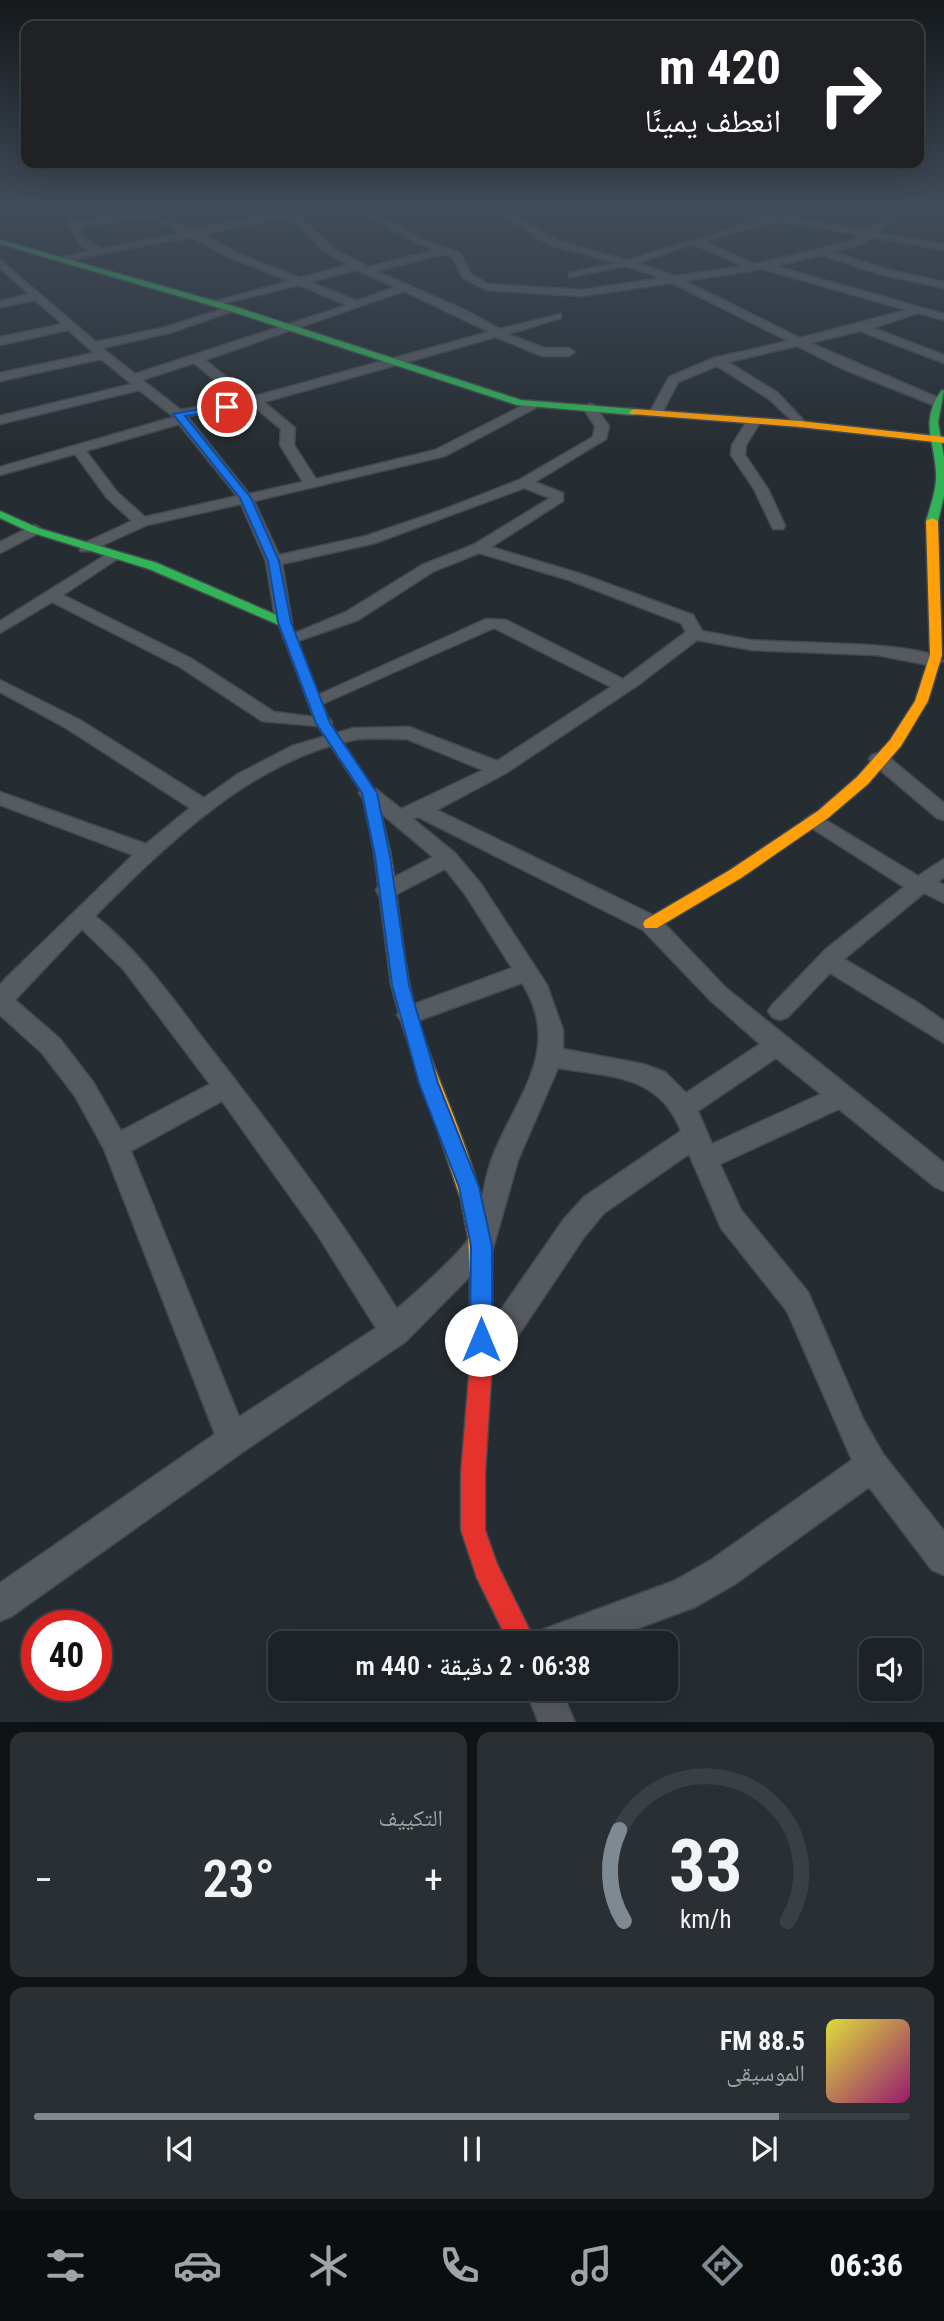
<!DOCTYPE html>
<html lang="ar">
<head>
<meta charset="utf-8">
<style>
  :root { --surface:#1c2226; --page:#292f32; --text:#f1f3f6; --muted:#a0a4a7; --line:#3a3f43; --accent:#7e8992 }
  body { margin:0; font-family:"Roboto Condensed","Noto Naskh Arabic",sans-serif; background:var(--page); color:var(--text); direction:rtl; height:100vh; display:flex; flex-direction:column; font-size:26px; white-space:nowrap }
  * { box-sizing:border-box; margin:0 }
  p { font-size:23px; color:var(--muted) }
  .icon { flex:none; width:38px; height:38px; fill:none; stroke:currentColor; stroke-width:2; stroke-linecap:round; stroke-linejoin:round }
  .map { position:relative; height:1722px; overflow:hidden; direction:ltr }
  .side { display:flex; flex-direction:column; gap:10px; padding:10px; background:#0f1315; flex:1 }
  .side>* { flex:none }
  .guide { position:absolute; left:21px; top:21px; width:903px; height:147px; border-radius:14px; box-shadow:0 7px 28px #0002,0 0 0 2px var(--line); direction:rtl; background:#202124; color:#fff; overflow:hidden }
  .fabs { position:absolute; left:859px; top:1638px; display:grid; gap:14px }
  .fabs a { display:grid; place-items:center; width:63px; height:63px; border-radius:14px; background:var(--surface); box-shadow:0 7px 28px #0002,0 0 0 2px var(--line); font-size:35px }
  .speed { position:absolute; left:21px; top:1610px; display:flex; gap:14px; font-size:35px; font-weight:700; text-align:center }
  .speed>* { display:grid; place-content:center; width:91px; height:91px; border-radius:50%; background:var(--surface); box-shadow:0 7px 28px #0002,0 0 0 2px var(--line); line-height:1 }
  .speed .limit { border:10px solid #d22; background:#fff; color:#111 }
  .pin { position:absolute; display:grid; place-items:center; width:60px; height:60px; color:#fff; margin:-30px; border:4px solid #fff; border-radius:50%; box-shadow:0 2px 7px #0007 }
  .me { position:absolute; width:77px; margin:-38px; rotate:0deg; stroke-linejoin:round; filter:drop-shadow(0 0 5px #0008) }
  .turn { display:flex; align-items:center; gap:24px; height:147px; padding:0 28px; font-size:32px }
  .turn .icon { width:91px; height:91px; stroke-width:2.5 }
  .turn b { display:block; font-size:49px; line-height:60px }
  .big { font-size:52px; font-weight:600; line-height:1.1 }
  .side .widget { flex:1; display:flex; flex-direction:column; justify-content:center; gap:10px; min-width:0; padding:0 24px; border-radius:14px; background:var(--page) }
  .side .dial { align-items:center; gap:0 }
  .dial svg { height:182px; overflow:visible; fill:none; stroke:var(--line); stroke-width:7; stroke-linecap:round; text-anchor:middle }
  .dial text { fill:var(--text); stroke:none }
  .song { display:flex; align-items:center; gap:21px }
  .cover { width:84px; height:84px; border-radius:10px; background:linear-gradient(135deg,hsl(60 70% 55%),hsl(320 70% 35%)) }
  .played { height:7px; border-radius:4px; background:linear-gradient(90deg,var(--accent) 85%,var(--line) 85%) }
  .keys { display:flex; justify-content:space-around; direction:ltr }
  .heat { display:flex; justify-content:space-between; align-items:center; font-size:38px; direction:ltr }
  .side .tiles { flex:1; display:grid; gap:10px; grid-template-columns:1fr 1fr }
  .widget:last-child { grid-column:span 2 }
  .trip { position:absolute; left:268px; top:1631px; width:410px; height:70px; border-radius:14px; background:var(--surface); box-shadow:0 7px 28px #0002,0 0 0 2px var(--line); font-weight:600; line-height:70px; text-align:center; direction:rtl }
  .dock { display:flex; height:112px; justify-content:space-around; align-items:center; background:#0b0e0f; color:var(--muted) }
  .dock .icon { width:49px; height:49px }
  .dock .on { color:var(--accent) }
  .dock b { font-size:32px; color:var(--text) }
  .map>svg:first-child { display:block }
</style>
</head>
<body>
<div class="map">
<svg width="944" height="1723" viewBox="0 0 944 1723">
  <rect width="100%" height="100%" fill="#262d32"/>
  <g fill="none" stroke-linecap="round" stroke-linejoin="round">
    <g stroke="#434a4f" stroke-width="3">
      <path id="street" d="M60 208H69L76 221 141 212 137 208H148L166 221 193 230 289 210 320 208 297 215 336 250 368 267 435 250 414 242 355 208H367L420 238 460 253 471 274 488 284 582 290 661 278 627 266 569 277V273L616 263 550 245 488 208H500L558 241 627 260 765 219 714 208C734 208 755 216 776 215 787 215 796 208 808 208L789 217 867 231 888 216 860 208 895 212 910 208 877 233 944 244V250L871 237 860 245 833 252 886 269 944 282V288L879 274 822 255 775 266 944 314V320L918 313 873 328 944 355V363L860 331 810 343 941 399 942 402 936 406 841 368 797 346 728 362 778 393 807 424 800 428 769 399 717 366 678 382 661 415H651L650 412 669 377 714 358 788 341 672 283 582 296 486 290 463 278 452 257 444 254 376 271 463 309 500 329 561 314V318L508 334 544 348H569L575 352 569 356H542L496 337 264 402 295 428 294 445 316 479 435 450 530 402 541 405 445 456 254 501 279 555 366 536 445 509 519 480 593 437 595 426 583 408 589 404 594 405 609 426 606 439 535 482 563 493V501L491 547 581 574 693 615 702 631C718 634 734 637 750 640 785 644 924 640 943 661L934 666 877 655 752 650 697 640 638 685 506 773 437 810 659 918 726 988 944 1163V1191L935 1187 839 1109 720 1164 741 1210 808 1292 863 1419 883 1454 944 1531V1575L932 1570 869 1487 735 1584 695 1607 598 1643H534L539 1631 674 1581 711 1560 852 1460 787 1311 721 1228 689 1154 604 1213 584 1237 497 1367 486 1371 475 1367 471 1357 475 1347 564 1219 584 1197 681 1131C659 1074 611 1077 558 1068L518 1160 491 1255 405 1342 244 1451 12 1616 0 1621V1583L215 1434 104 1149 75 1096 42 1053 0 1015V985L6 978 133 855 0 805V792L146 844 190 808 66 728 0 692V680L80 720 204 798 238 774 292 746 354 728 409 727 497 761 611 687 494 628 322 704 316 705 307 700 486 619 506 620 623 679 686 632 681 623 569 580 479 553 434 571 358 620 292 643 283 638 346 612 422 565 473 545 550 498 524 488 375 543 282 564 292 623 284 628 276 623 266 561 241 504 147 525 90 551H80V545L132 521 107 498 75 454 0 475V467L174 417 139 390 0 424V416L132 384 101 359 0 381V373L94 353 68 330 0 345V337L62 324 35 300 0 307V301L29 294 0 268V260L96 342 162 328 233 306 239 309 169 333 102 348 135 374 347 305 299 285 213 306V302L289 281 231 258 191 237 64 261V257L90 251 79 244ZM148 217 181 233 101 249 87 240 79 227ZM288 217 323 250 348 265 300 278 239 254 203 234ZM778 221 860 235 852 241 755 264 703 241ZM693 244 743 266 675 276 638 263ZM762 269 907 310 800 338 685 281ZM356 270 395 287 357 301 310 282ZM404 291 489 332 251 397 205 360ZM194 363 238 399 181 410 142 380ZM252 405 281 429 280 445 303 482 249 494 187 416ZM179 424 237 496 145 517 117 492 86 451ZM407 739 483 770 401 809 376 789H362L359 793 362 797 433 857 379 885 376 890 379 895H395L445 869 465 894 512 968 401 1009 397 1015 401 1021 409 1024 522 983C565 1051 514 1098 491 1161 483 1185 481 1215 469 1238 461 1253 413 1295 397 1309 341 1219 277 1133 211 1049 175 1002 142 953 95 916 166 845 251 761 353 740 370 737 389 739 407 739ZM418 817 643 930 710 1000 760 1044 686 1093 665 1072 643 1064 563 1049V1030L547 985 481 884 455 853 413 819ZM82 929 124 970 210 1084 121 1131 93 1082 60 1039 15 1000ZM776 1058 821 1094 712 1144 698 1111ZM222 1101 317 1234 376 1328 239 1417 131 1151Z
        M587 208H600L611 214 606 217Z
        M749 418 761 421 746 445 745 455 768 489 785 526 783 529H773L754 489 731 455 732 445Z
        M34 525 39 527V533L0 553V542Z
        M112 551 117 553V559L63 595 192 659 274 712 330 719 332 723 330 727 262 721 180 667 52 602 0 633V621Z
        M879 753 886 755 944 803V820L937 818 872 763 869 759 872 755Z
        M814 813 918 876 944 859V877L938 882 944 885V903L924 893 844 959 915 1001 944 1021V1043L830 973 788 1017 780 1020 772 1017 768 1011 772 1005 826 949 904 887 807 825 804 820Z
        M525 1689H561L575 1723H539Z"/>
    </g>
    <g stroke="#434a4f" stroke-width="3">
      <path id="fast" d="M0 240 236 307 521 400 634 409 639 412 634 415 517 405 230 311 0 244Z
        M944 390 938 422 944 457V496L938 521 932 524 926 521C931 505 937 488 936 472 934 439 920 422 941 391Z
        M0 511 38 528 157 563 288 620 330 723 376 793 390 851 388 855 382 856 374 851 362 793 316 723 279 625 149 569 30 532 0 518Z"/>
    </g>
    <g stroke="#434a4f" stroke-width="3">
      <path id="slow" d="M634 409 800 421 944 437V443L800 427 631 414 629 412Z
        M932 518 938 521 942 655 928 701 901 746 868 784 828 818 741 878 657 928H645L643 924 645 920 730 870 818 811 857 777 890 740 915 701 930 655 926 521Z
        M382 846 390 851C400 908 402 965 418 1020 438 1085 471 1146 484 1213 488 1233 497 1263 489 1282L481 1285 473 1282 470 1275 468 1237 461 1200 401 1021 391 984 374 851Z"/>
    </g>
    <g stroke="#434a4f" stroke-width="3">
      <path id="jam" d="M481 1265 489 1268 492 1275V1364L485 1473V1530L497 1564 536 1643H509L477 1578 461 1530V1473L470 1364V1275L473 1268Z"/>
    </g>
    <use href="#street" fill="#565b61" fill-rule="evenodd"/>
    <use href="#fast" fill="#30b455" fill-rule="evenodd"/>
    <use href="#slow" fill="#ff9f0a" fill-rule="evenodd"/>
    <use href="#jam" fill="#e5322d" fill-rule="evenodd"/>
  </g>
  <linearGradient id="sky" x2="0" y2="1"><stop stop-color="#15191c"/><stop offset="0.46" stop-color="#414c5a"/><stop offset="1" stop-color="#414c5a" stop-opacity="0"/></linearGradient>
  <rect width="944" height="450" fill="url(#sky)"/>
  <path fill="#1a73e8" stroke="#114b97" stroke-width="2" d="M227 404 230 409 185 416 251 498 279 561 291 622 330 723 377 793 390 856 409 985 438 1083 479 1187 492 1246V1340L489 1348 481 1351 473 1348 470 1340 471 1246 459 1187 419 1083 392 985 375 856 362 793 316 723 278 622 268 561 240 498 173 414Z"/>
</svg>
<div class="fabs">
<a><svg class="icon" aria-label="sound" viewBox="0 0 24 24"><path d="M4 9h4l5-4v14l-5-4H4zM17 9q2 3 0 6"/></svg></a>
</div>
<div class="speed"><div class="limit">40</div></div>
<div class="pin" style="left:227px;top:407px;background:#d93025"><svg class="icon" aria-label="arrive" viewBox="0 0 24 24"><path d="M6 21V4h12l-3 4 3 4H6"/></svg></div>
<svg class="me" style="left:481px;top:1340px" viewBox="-20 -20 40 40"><circle r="19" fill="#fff"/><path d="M0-13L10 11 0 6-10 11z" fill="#1a73e8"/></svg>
<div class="trip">06:38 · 2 دقيقة · 440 m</div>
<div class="guide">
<div class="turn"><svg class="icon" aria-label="right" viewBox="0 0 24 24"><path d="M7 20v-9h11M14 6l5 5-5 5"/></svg><div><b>420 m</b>انعطف يمينًا</div></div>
</div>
</div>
<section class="side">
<div class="tiles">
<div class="widget dial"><svg viewBox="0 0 100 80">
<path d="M14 69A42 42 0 1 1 86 69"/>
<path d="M14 69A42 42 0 0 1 12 29" stroke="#7e8992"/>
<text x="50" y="56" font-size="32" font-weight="700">33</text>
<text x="50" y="72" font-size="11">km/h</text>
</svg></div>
<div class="widget"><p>التكييف</p>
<div class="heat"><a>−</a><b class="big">23°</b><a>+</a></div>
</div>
<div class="widget">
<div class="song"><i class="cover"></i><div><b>88.5 FM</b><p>الموسيقى</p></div></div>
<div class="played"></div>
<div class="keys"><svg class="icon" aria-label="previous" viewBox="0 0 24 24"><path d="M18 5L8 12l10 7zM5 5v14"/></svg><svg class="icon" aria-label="pause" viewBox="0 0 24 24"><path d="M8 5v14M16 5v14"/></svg><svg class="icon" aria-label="next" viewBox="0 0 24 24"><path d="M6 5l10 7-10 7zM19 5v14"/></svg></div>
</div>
</div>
</section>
<nav class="dock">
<b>06:36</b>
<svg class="icon on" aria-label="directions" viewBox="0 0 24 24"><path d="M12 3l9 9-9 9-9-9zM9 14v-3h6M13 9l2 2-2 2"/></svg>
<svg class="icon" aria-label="music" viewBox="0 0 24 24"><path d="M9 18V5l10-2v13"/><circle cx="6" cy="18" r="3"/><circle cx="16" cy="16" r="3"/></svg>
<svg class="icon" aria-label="phone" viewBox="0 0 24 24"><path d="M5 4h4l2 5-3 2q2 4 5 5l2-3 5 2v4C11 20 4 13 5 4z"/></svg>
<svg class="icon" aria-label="climate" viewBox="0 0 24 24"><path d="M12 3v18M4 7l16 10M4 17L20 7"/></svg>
<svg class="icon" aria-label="car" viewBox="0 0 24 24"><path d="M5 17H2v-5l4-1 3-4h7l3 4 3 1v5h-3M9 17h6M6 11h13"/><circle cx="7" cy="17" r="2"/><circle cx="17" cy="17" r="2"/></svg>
<svg class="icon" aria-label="filters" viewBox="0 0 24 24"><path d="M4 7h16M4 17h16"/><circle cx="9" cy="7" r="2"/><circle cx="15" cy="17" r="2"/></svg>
</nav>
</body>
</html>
